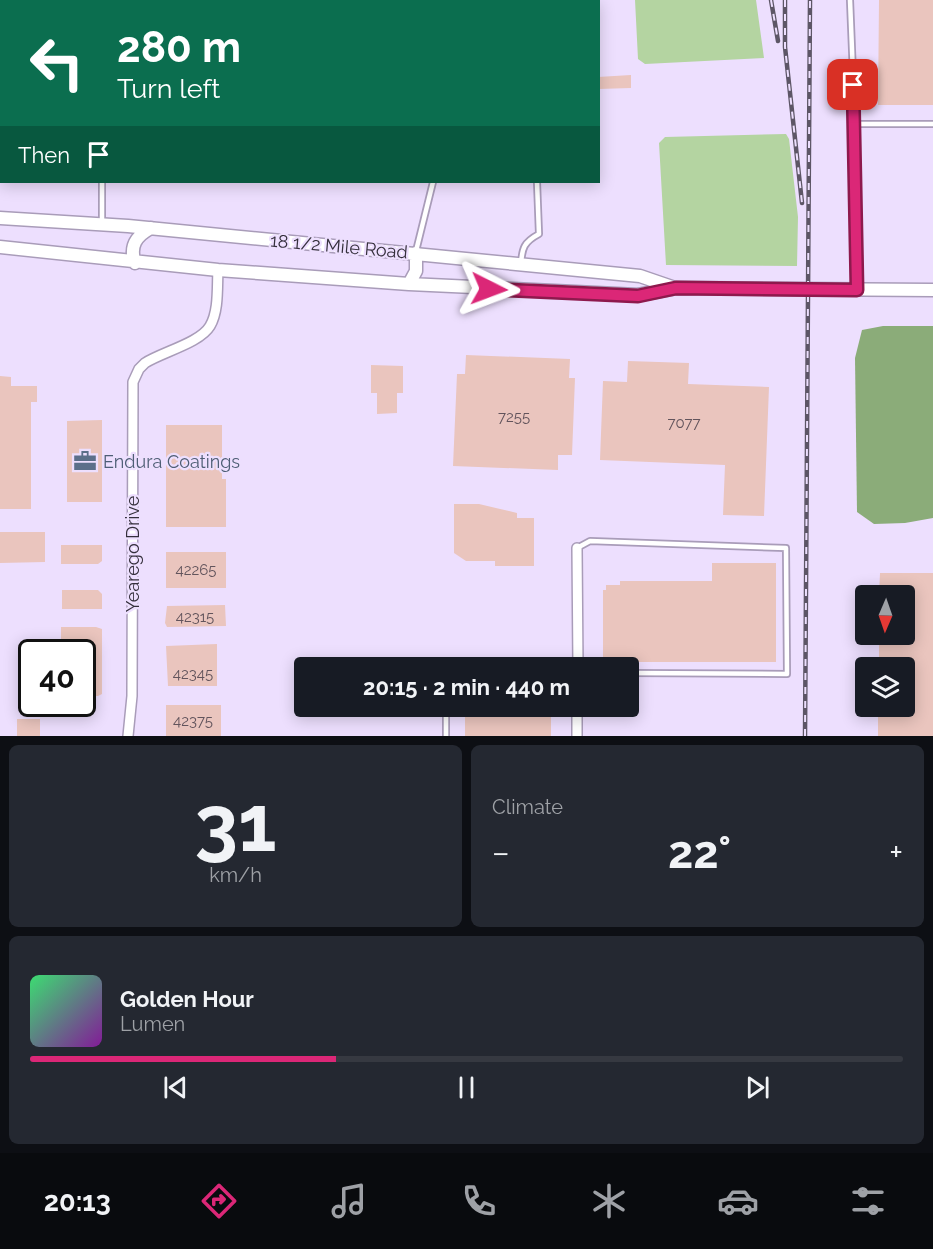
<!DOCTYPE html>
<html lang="en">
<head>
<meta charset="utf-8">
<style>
  :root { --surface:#171b24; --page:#242831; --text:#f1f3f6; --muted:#9ea1a6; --line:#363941; --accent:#db2777 }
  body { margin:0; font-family:Raleway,sans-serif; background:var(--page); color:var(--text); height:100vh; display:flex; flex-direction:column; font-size:22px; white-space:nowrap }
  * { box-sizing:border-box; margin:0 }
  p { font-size:20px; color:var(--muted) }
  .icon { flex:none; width:33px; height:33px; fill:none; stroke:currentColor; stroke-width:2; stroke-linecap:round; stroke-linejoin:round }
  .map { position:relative; height:736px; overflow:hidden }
  .side { display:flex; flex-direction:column; gap:9px; padding:9px; background:#0d0f14; flex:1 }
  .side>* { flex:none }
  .guide { position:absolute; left:0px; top:0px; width:600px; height:183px; box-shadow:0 3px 15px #0003; background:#0b6e4f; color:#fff; overflow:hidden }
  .needle { width:39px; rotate:182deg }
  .tools { position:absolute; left:855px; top:585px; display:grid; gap:12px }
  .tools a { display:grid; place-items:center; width:60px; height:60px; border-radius:6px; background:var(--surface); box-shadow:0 3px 15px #0003; font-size:30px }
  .speed { position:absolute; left:18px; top:639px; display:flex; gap:12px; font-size:30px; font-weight:700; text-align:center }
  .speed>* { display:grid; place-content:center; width:78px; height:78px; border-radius:50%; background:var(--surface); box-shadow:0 3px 15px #0003; line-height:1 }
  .speed .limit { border:3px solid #111; border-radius:9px; background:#fff; color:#111 }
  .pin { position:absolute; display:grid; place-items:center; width:51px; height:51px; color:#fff; margin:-26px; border-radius:12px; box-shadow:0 3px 9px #0006 }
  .me { position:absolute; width:66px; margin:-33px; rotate:93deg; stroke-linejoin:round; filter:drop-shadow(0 0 4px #0008) }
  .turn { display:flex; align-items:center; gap:21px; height:126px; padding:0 18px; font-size:27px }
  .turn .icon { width:78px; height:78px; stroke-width:2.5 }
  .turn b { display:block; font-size:42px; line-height:51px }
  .then { display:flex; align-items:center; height:57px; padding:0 18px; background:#0003; gap:12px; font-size:22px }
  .big { font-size:45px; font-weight:700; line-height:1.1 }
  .side .tile { flex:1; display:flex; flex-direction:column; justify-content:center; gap:9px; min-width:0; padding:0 21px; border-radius:9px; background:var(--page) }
  .side .dial { align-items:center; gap:0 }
  .dial b { font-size:78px; line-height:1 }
  .song { display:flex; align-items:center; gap:18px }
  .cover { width:72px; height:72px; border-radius:9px; background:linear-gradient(135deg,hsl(140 70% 55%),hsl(290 70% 35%)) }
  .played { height:6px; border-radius:3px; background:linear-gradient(90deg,var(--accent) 35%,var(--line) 35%) }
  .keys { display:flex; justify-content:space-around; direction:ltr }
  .heat { display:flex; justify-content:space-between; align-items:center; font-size:33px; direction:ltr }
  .side .tiles { flex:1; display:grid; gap:9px; grid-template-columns:1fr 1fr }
  .tile:last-child { grid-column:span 2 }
  .trip { position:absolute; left:294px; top:657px; width:345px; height:60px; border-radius:6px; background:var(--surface); box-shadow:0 3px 15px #0003; font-weight:700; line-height:60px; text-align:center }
  .tabs { display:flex; height:96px; justify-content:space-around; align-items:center; background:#090b0e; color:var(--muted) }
  .tabs .icon { width:42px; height:42px }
  .tabs .selected { color:var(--accent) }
  .tabs b { font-size:27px; color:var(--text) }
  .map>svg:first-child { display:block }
</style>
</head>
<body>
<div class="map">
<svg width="933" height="736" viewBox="0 0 933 736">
  <rect width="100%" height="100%" fill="#eddffe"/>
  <path fill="#b4d4a1" d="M635 0H756L764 58 645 64 638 59Z
    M786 134 789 139 798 217 797 266 666 265 659 143 665 137Z"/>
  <path fill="#8bac79" d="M883 326H933V518L905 523 874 524 857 512 855 358 862 330Z"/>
  <path fill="#eac5be" d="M879 0H933V105H878Z
    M631 75V88L598 89V77Z
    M466 355 570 359 569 378H575L572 455H558V470L453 466 457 374H465Z
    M628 361 689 363 688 384 769 387 764 516 723 515 725 465 600 460 603 381 627 382Z
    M371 365 403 366V393H397V413L377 414V393H371Z
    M0 376 11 377V386H37V402H31V509H0Z
    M102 420V502H67V421Z
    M166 425H222V479H226V527H166Z
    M454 504H479L517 513V518H534V566H495V561H466L454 553Z
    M0 532H45V562L0 563Z
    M61 545H102V561L98 564H61Z
    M166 552H226V588H166Z
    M712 563H776V662H620V658H603V590H606V585H620V581H712Z
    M880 573H933V736H878V706H904V668H879V634H904V596H879Z
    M62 590H98L102 594V609H62Z
    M225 605 226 626 167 627 165 623 167 606Z
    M61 627H96L102 629V694L98 696H82V652H61Z
    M217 644V686H168L166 646Z
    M166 705H221V736H166Z
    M465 706H551V736H465Z
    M17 719H40V736H17Z"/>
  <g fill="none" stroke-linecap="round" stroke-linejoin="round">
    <g stroke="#a99cb9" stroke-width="8">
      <path id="service" d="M100 0V2
        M850 0 855 124 857 287
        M475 2 476 0
        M495 2 496 0
        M855 124H933
        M102 182V224
        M416 251 433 182
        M521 264C522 248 524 242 539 234L537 182
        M577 548 590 541 786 548 787 674 628 673
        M446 706V736"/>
    </g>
    <g stroke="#a99cb9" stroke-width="12">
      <path id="minor" d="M577 548 578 668
        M128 736 132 696 133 382 139 369 145 363C162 352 200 343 210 326 219 311 217 287 218 270
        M577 736V706"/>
    </g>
    <g stroke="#a99cb9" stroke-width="15">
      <path id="tertiary" d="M0 218 128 226 640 276 675 288
        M0 247 218 270 409 284 638 295 676 288 933 290
        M135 263C129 246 136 236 151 228
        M409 284 416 271V253"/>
    </g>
    <use href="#service" stroke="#fff" stroke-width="4.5"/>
    <use href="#minor" stroke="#fff" stroke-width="9"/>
    <use href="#tertiary" stroke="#fff" stroke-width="12"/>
    <g stroke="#5d5666" stroke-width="4.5">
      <path id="rail" d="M771 0 778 41
        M785 0V47L802 203
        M805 736 810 0"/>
    </g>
    <use href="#rail" stroke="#eddffe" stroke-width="2" stroke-dasharray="7" stroke-linecap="butt"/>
  </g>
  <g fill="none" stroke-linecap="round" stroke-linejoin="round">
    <g stroke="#8e194d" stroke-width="15">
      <path id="route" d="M489 289 638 296 676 288 857 290 853 85"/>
    </g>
    <use href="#route" stroke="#db2777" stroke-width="10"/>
  </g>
  <defs>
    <g id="office-bare" transform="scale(1.8)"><path d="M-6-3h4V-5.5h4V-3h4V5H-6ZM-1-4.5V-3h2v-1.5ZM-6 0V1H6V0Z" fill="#5c6f8a" stroke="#eddffe" stroke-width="2.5" paint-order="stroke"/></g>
  </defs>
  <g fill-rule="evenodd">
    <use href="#office-bare" x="85" y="461"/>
  </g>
  <g text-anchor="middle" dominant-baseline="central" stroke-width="4.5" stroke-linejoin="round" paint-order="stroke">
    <g font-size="15" fill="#62545c">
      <text x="514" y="417">7255</text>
      <text x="684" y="423">7077</text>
      <text x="196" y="570">42265</text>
      <text x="195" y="617">42315</text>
      <text x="193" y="674">42345</text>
      <text x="193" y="721">42375</text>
    </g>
    <g font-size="18" fill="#342f3b" stroke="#eddffe">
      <text transform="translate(339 246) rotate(5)">18 1/2 Mile Road</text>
      <text transform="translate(132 554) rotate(-90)">Yearego Drive</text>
    </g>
    <g font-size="18" fill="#4e5e75" stroke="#eddffe" text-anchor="start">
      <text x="103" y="461">Endura Coatings</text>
    </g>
  </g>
</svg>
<div class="tools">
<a><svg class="needle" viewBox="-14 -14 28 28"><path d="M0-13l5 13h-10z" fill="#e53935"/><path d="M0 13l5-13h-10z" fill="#9ea1a6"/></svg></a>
<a><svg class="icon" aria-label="layers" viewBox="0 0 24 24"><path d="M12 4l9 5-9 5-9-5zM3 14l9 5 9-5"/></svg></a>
</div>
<div class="speed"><div class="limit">40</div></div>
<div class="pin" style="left:853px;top:85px;background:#d93025"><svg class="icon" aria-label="arrive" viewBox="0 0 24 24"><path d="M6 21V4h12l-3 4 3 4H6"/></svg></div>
<svg class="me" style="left:489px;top:289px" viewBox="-20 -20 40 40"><path d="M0-17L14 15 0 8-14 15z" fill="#db2777" stroke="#fff" stroke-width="4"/></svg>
<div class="trip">20:15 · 2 min · 440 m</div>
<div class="guide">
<div class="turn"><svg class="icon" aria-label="left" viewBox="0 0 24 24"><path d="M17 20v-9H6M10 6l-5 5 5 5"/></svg><div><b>280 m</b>Turn left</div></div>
<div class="then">Then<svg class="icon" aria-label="arrive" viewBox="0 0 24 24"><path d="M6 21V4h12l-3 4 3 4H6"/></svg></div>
</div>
</div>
<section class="side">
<div class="tiles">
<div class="tile dial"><b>31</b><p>km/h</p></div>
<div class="tile"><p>Climate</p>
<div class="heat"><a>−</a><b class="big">22°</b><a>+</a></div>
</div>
<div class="tile">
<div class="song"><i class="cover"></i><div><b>Golden Hour</b><p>Lumen</p></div></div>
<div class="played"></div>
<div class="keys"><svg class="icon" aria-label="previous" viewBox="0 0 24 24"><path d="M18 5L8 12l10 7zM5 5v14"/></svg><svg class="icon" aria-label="pause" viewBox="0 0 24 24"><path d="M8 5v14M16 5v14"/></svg><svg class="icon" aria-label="next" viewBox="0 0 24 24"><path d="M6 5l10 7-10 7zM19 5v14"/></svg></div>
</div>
</div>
</section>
<nav class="tabs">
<b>20:13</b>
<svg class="icon selected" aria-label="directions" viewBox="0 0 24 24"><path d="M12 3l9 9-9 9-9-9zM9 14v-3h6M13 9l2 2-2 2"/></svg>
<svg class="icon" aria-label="music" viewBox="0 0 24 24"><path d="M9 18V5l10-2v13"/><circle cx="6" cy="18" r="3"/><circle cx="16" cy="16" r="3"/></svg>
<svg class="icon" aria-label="phone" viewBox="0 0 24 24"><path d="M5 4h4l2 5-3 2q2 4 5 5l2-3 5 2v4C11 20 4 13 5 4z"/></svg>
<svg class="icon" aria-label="climate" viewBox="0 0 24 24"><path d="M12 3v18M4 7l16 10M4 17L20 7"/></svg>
<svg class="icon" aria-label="car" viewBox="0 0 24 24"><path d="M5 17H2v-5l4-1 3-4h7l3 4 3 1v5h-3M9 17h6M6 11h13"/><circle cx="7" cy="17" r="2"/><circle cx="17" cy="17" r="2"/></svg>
<svg class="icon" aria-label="filters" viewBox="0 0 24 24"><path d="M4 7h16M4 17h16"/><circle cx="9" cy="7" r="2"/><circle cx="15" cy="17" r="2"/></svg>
</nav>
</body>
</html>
